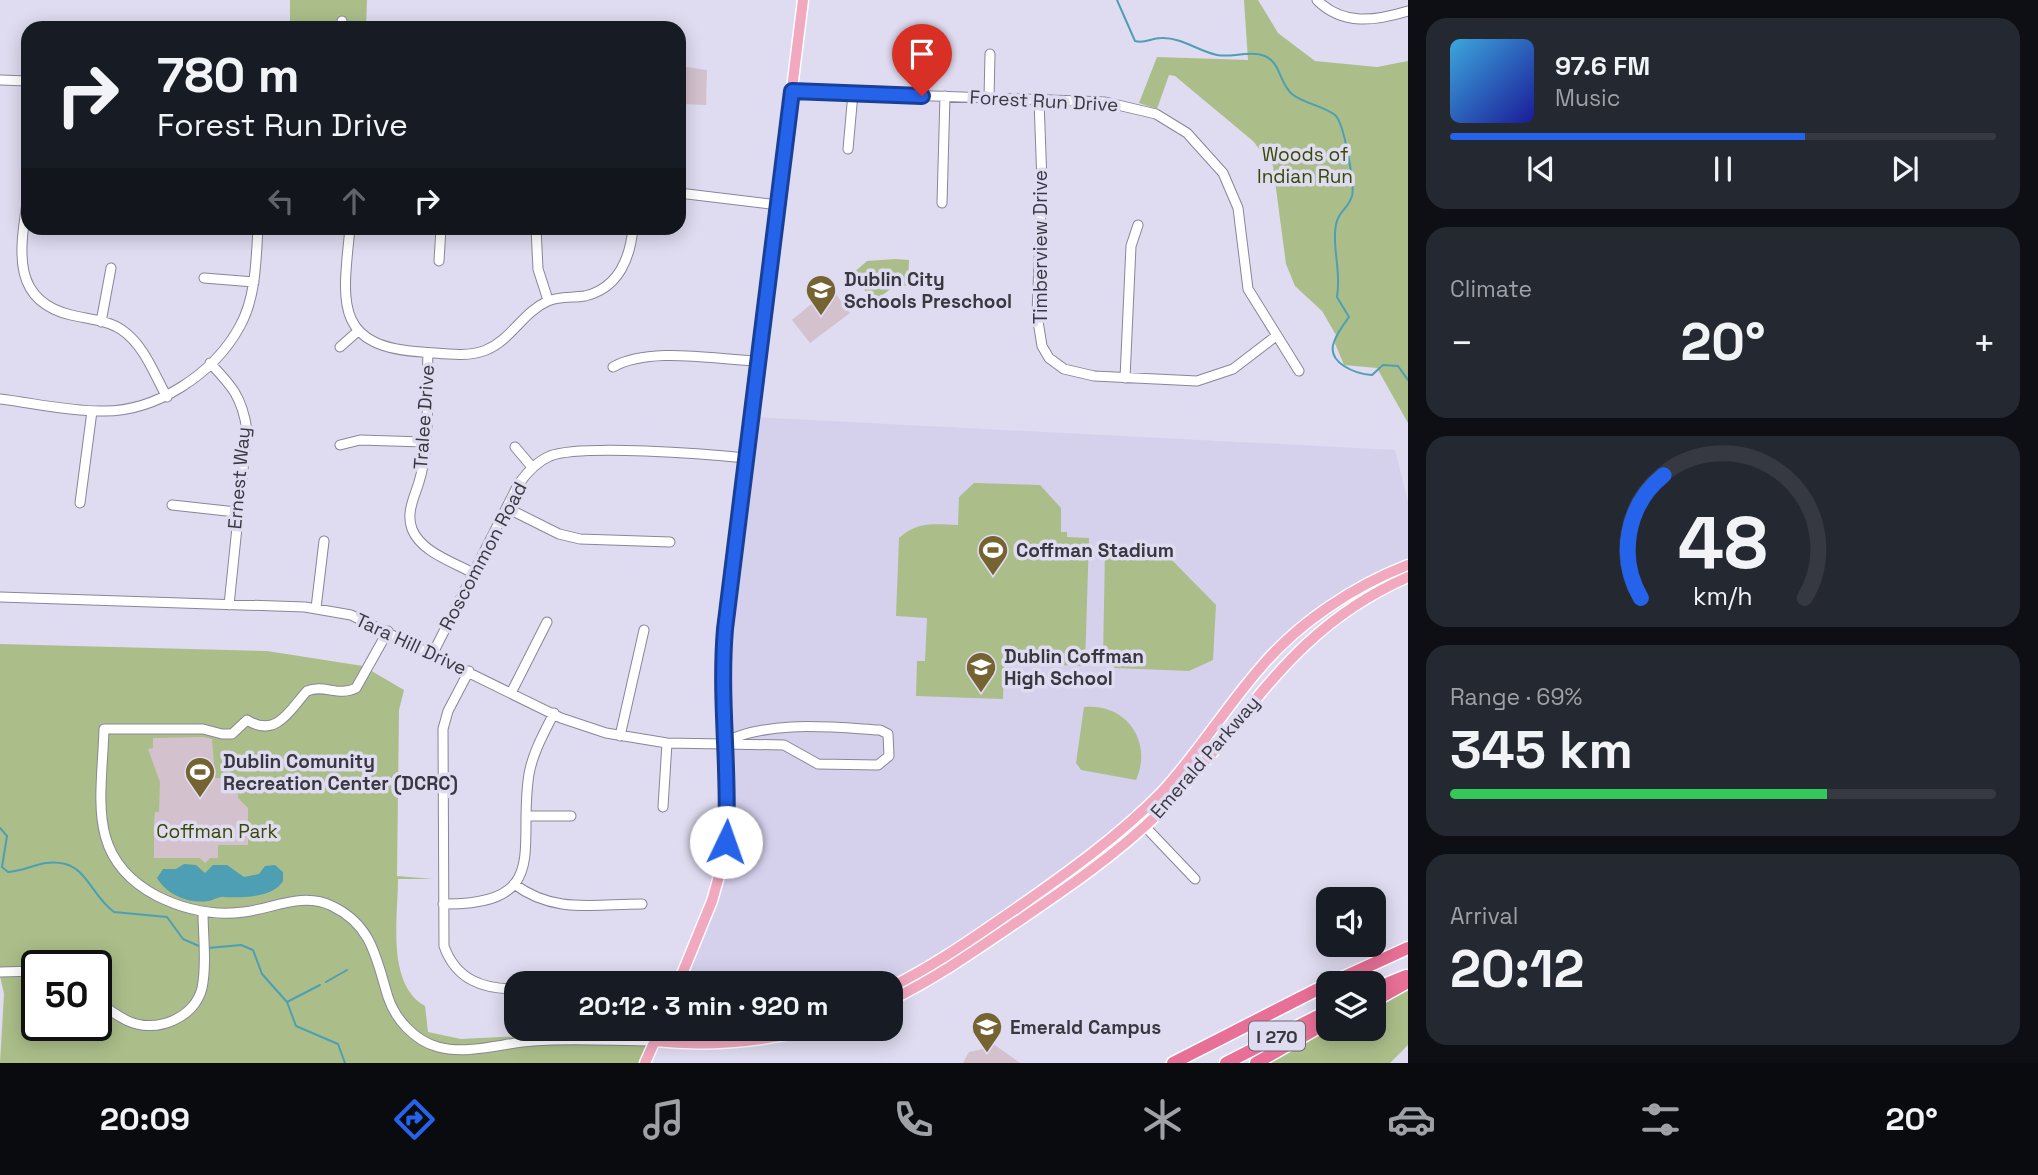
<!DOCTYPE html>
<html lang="en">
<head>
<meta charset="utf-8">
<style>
  :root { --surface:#171b24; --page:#242831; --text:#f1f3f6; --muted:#9ea1a6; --line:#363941; --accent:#2563eb }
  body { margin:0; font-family:"Space Grotesk",sans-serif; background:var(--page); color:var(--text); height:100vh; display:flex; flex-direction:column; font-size:26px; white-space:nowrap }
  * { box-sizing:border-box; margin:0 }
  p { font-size:23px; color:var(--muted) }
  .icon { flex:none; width:38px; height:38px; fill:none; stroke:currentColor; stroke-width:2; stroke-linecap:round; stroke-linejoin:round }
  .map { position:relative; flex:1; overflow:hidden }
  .side { display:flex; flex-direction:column; gap:18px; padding:18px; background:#0d0f14; width:630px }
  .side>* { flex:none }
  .banner { position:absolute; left:21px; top:21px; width:665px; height:214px; border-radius:21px; box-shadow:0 4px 18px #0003; background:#171b24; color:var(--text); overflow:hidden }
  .controls { position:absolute; left:1316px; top:887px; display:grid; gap:14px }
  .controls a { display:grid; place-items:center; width:70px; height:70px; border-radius:14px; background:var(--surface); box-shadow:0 4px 18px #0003; font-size:35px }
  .speed { position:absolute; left:21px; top:950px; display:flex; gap:14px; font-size:35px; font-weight:700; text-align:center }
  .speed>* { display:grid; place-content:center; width:91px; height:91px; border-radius:50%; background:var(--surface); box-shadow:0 4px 18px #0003; line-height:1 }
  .speed .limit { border:4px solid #111; border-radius:10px; background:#fff; color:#111 }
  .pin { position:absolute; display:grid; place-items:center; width:60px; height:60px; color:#fff; margin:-72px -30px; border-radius:50% 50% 50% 0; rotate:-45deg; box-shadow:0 0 7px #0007 }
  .pin .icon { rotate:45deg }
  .me { position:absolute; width:77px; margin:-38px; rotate:3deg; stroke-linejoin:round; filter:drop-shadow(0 0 5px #0008) }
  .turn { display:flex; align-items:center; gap:24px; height:147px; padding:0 21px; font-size:32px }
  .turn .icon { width:91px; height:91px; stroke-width:2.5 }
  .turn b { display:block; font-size:49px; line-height:60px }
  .lanes { display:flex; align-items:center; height:66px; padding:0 21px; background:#0003; justify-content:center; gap:35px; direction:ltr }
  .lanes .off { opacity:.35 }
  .big { font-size:52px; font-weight:700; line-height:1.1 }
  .side .tile { flex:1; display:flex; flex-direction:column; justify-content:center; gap:10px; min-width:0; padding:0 24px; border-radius:21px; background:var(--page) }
  .side .dial { align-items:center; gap:0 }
  .dial svg { height:182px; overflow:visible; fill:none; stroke:var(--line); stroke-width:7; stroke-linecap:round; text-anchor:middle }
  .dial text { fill:var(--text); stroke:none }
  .song { display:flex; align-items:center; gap:21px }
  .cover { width:84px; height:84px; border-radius:10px; background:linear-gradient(135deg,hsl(200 70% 55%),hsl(240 70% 35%)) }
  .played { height:7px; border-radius:4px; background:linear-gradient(90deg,var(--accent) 65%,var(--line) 65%) }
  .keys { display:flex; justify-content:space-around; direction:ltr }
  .heat { display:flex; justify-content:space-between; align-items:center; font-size:38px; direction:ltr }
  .charge { height:10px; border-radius:5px; background:linear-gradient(90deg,#34c759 69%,var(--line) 0) }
  .trip { position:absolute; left:504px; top:971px; width:399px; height:70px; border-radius:21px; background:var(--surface); box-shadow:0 4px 18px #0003; font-weight:700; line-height:70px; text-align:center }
  .dock { display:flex; height:112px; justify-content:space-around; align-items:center; background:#090b0e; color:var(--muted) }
  .dock .icon { width:49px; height:49px }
  .dock .selected { color:var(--accent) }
  .dock b { font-size:32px; color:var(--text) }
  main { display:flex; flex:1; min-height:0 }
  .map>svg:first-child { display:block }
</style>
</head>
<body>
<main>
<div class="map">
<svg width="1408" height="1063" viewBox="0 0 1408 1063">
  <rect width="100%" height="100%" fill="#dfdbf0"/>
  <path fill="#d5d0ec" d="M752 417 1395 450 1408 502V565L1373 581 1288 639 1197 750 1117 833 991 925 891 984H678L725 855 722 682Z"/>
  <path fill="#abbe89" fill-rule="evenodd" d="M290 0H367L366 27 290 23Z
    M1244 0H1258L1278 33 1315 61 1377 67 1408 61V423L1377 368 1344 365 1334 341 1336 335 1322 311 1295 286 1286 264 1273 166 1253 141 1175 76 1169 75 1157 109 1139 103 1157 57 1248 60Z
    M895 259 909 260 908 286H894L874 302 852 274 867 261Z
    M974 483 1040 485 1061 508V532H1067V537L1089 538 1085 666 1004 663 1003 699 916 696 917 661H925L927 618 896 616 899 538C917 521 935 524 958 525L959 497Z
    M1105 553 1166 554 1216 605 1213 660 1189 671 1115 668 1103 656Z
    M0 644 267 651 363 666 404 690 399 710 397 876 434 879H398C398 917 386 984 425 1006L428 1032 461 1039 660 1029 645 1063H0L4 994 0 976ZM37 966H96V1026H37Z
    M1084 707C1127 703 1153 742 1136 780L1081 770 1076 763Z
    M1408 989V1045L1390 1063H1262L1328 1029H1374V1006Z"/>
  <path fill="#4e9eb4" d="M184 864 196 865 205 873 213 865H227L244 877 259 874 265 866 275 865 283 872V881C273 898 241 898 224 897 219 896 213 901 208 901 189 904 167 895 157 878L163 869H176Z"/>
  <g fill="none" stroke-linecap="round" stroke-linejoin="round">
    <path stroke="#4e9eb4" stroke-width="2" d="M1117 0 1135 41C1145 44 1151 38 1161 38 1181 37 1198 51 1217 55 1232 58 1250 50 1265 56 1281 63 1279 83 1292 94 1304 104 1322 105 1335 115 1344 122 1355 185 1352 196 1347 212 1336 210 1335 233 1334 255 1341 274 1337 297L1349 317C1344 324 1337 333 1334 342 1326 363 1356 374 1372 375L1383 365 1398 366 1408 380
      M0 828 7 836 2 867 8 872C22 871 33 865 46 863 87 858 87 892 114 912L167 917 183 939 199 946
      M208 948 241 945 253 950 262 974 287 1002 296 1026 338 1044 345 1063
      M326 982 347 970
      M287 1002 320 985"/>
  </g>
  <path fill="#d4c1ce" d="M679 66 707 70 706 105 679 104Z
    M834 292 850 313 810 343 792 320 815 301 818 305Z
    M203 737 212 739 215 778H232V784H238V798L248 808V845H218V858H210L205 863 200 858H154V824L155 812H159L160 782 148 749 153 748V738Z
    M989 1041 1020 1063H963L969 1052 983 1049Z"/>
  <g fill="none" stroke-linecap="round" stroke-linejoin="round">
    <g stroke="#898699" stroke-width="11">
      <path id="minor" d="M1317 0C1343 26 1375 21 1408 11
        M342 21V28
        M0 80 28 81
        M792 91 1105 102 1156 114 1187 133 1223 173 1238 208 1248 289 1299 371
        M989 98 990 54
        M1039 100 1042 183 1037 315 1042 346 1049 358 1064 369 1094 376 1197 381 1233 369 1276 336
        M848 149 853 93
        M679 193 778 205
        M28 196C21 245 8 300 71 315 87 319 108 320 122 330 144 345 154 374 167 397
        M942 203 945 96
        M350 228C343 300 332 347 422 352 441 353 467 358 486 350 511 340 523 312 548 301 559 296 573 298 585 296 619 288 630 258 633 228
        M536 228 538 269 548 300
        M439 261 441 228
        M204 278 254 282
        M101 322 111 268
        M340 347 358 331
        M428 353C426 394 431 443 419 482 414 498 406 513 412 529 421 552 453 562 473 573
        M210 363C232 386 242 397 247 430L229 605
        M613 367C651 346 716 360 759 361
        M1125 378 1131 246 1138 225
        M0 399C33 403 67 411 100 411 155 413 214 374 240 326 256 297 256 260 258 228
        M340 445 360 440 424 442
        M515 447 532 467
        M80 503 92 411
        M172 505 236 512
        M507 508 559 534 580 539 670 542
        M0 597 305 607 351 615 561 718 606 733 667 743 784 745 818 764 878 765 889 756 888 734 880 730C829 727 771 720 724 742
        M316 608 324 541
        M388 631 356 688C339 697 324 684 307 691 291 708 277 739 247 720L232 734H222L203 729H104C102 798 85 858 157 896 185 910 213 916 244 912 274 908 303 892 332 906 372 925 376 958 388 997 395 1019 415 1041 438 1047 468 1055 503 1043 533 1041 574 1038 614 1041 655 1041
        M433 653 518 485C527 472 536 462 550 456 581 444 708 454 746 458
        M469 671 448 711 443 729 444 946C456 980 483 989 516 989
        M511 693 547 622
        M620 736 644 630
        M663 807 667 743
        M528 816H571
        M1135 816 1195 879
        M514 884C554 914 594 904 642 904
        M443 904C553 905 517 848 529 774 533 752 544 733 554 713
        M0 972 37 971
        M96 1001C107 1008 117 1016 128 1021 156 1034 195 1018 202 988 207 964 203 936 203 912"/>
    </g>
    <g stroke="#fff" stroke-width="13">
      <path id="major" d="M678 984 712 901 725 855 728 803 722 682 726 620 803 0
        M891 987C936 965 976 936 1017 908 1067 873 1119 836 1162 792 1198 753 1226 707 1261 667 1299 622 1354 586 1408 565
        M891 1000C936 978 976 950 1017 922 1067 888 1117 854 1160 812 1248 723 1285 631 1408 577
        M679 1039 766 1029
        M655 1041C709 1047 760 1042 813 1029
        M645 1063 660 1029"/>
    </g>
    <g stroke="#fff" stroke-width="15">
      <path id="highway" d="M1329 984 1408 948
        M1374 989 1406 976
        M1374 1001 1408 982
        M1173 1063 1328 984
        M1226 1063 1328 1011
        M1256 1063 1328 1022"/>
    </g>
    <use href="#minor" stroke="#fff" stroke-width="9"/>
    <use href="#major" stroke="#f1a9c0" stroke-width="10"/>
    <use href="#highway" stroke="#e87096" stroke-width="12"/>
  </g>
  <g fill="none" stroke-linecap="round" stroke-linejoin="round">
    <g stroke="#184099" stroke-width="18">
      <path id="route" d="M726 842C730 771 719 701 725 629L792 91 922 96"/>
    </g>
    <use href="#route" stroke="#2563eb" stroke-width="12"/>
  </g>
  <defs>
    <g id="school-pin" transform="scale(1.575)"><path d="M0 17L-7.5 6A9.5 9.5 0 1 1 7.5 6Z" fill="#756432" stroke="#dfdbf0"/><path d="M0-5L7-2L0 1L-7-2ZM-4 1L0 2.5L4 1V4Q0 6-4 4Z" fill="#fff"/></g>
    <g id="stadium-pin" transform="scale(1.575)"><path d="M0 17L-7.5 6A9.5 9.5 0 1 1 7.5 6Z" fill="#756432" stroke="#dfdbf0"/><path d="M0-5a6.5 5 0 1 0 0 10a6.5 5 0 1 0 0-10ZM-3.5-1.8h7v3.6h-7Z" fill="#fff"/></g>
  </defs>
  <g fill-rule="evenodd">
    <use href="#school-pin" x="821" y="290"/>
    <use href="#stadium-pin" x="993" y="550"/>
    <use href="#school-pin" x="981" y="667"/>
    <use href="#stadium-pin" x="200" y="772"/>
    <use href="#school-pin" x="987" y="1027"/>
  </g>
  <g text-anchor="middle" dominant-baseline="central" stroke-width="7" stroke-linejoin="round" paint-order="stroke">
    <rect fill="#dfdbf0" stroke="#6b6975" stroke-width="2" x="1249" y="1021.5" width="56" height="29" rx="5"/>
    <g font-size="18" font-weight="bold" fill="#393840">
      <text x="1277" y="1036">I 270</text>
    </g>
    <g font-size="19" fill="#393840" stroke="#dfdbf0">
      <text transform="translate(1044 101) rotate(3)">Forest Run Drive</text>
      <text transform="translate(1040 247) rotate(-90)">Timberview Drive</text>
      <text transform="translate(424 417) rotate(-86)">Tralee Drive</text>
      <text transform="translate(239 478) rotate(-85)">Ernest Way</text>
      <text transform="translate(483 556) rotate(-62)">Roscommon Road</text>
      <text transform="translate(411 644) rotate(25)">Tara Hill Drive</text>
      <text transform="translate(1205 757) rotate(-49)">Emerald Parkway</text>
    </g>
    <g font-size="19" fill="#374902" stroke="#dfdbf0">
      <text x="1305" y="154">Woods of<tspan x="1305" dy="22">Indian Run</tspan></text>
      <text x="217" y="831">Coffman Park</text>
    </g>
    <g font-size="19" font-weight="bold" fill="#393840" stroke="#dfdbf0" text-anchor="start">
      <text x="844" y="279">Dublin City<tspan x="844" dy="22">Schools Preschool</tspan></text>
      <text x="1016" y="550">Coffman Stadium</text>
      <text x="1004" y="656">Dublin Coffman<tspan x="1004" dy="22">High School</tspan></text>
      <text x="223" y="761">Dublin Comunity<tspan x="223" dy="22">Recreation Center (DCRC)</tspan></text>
      <text x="1010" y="1027">Emerald Campus</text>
    </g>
  </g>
</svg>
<div class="controls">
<a><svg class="icon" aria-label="sound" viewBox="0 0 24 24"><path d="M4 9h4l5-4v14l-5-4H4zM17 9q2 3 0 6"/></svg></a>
<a><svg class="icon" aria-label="layers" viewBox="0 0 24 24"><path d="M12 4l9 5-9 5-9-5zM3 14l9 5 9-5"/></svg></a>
</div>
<div class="speed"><div class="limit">50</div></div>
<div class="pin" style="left:922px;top:96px;background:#d93025"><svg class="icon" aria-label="arrive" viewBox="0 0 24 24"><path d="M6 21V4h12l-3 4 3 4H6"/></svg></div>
<svg class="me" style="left:726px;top:842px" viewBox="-20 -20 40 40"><circle r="19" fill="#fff"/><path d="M0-13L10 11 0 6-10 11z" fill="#2563eb"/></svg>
<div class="trip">20:12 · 3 min · 920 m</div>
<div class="banner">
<div class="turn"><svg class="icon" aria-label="right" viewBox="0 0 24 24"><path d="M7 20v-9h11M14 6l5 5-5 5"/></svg><div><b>780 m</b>Forest Run Drive</div></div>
<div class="lanes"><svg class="icon off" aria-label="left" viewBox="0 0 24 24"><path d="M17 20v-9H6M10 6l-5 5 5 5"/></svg><svg class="icon off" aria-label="ahead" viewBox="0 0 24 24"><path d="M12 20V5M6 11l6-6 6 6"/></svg><svg class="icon" aria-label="right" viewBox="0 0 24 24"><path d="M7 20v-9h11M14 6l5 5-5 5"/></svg></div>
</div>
</div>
<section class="side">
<div class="tile">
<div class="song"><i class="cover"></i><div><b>97.6 FM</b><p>Music</p></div></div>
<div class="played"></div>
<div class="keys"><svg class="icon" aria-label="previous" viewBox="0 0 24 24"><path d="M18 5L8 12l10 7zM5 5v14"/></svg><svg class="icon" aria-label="pause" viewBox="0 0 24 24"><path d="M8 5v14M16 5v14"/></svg><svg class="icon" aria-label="next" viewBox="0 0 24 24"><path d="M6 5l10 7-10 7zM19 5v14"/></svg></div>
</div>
<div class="tile"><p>Climate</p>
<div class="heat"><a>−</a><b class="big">20°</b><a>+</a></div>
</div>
<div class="tile dial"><svg viewBox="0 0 100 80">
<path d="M14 69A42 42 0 1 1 86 69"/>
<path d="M14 69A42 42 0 0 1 24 15" stroke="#2563eb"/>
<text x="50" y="56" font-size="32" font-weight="700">48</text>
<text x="50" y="72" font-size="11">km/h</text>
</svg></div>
<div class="tile"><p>Range · 69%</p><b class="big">345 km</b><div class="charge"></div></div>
<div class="tile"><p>Arrival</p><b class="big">20:12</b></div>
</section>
</main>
<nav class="dock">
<b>20:09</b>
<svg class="icon selected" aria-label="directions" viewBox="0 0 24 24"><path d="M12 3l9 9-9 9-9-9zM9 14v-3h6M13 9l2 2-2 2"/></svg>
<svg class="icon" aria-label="music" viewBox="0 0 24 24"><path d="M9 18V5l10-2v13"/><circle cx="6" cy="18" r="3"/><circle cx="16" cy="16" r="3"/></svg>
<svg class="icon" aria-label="phone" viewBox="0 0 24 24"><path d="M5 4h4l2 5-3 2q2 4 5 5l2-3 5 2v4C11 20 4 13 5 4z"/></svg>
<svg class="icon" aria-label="climate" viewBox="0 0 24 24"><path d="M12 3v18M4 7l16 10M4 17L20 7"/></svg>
<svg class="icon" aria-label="car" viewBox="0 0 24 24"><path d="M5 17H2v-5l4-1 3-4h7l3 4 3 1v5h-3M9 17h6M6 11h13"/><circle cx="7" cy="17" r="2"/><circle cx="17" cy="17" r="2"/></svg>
<svg class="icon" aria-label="filters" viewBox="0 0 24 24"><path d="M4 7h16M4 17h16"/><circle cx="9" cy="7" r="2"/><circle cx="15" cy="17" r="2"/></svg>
<b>20°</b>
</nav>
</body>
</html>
